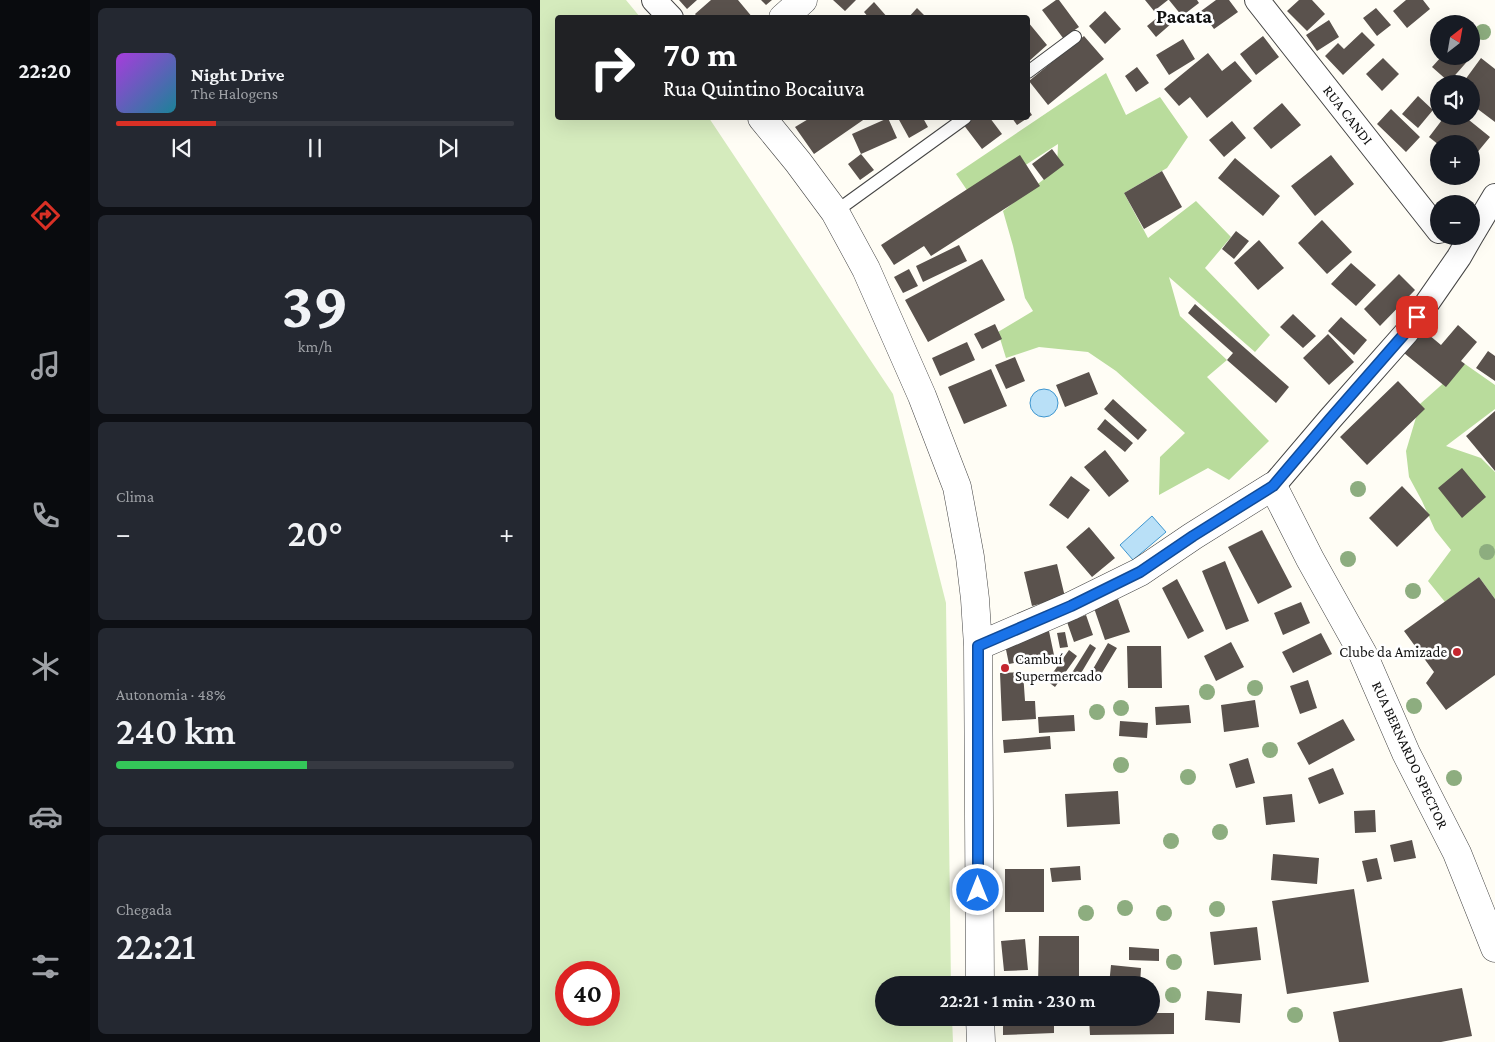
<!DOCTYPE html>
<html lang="pt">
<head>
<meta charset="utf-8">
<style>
  :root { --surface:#171b24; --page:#242831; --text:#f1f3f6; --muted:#9ea1a6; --line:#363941; --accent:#d93025 }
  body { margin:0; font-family:"Crimson Pro",serif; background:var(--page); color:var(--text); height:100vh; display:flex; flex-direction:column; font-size:19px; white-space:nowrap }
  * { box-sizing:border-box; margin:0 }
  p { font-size:16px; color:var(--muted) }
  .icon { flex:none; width:28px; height:28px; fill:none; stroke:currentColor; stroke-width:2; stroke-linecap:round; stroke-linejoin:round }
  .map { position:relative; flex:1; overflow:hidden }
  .drawer { display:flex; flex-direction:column; gap:8px; padding:8px; background:#0d0f14; width:450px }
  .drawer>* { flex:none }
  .top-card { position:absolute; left:15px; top:15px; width:475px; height:105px; border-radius:5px; box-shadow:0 5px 20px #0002; background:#202124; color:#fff; overflow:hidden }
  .needle { width:32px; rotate:31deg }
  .tools { position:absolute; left:890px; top:15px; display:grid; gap:10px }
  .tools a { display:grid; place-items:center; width:50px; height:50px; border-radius:50%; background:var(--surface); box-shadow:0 5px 20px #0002; font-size:25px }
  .speed { position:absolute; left:15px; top:961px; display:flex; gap:10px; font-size:25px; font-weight:700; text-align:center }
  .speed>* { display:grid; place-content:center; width:65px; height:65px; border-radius:50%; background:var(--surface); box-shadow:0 5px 20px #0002; line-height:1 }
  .speed .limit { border:8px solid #d22; background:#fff; color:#111 }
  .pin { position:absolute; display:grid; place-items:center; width:42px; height:42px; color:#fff; margin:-21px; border-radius:10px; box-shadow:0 2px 8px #0006 }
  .me { position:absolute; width:55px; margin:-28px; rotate:0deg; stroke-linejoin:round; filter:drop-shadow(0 0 4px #0008) }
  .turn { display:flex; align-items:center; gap:18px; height:105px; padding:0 25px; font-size:22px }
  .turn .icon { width:65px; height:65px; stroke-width:2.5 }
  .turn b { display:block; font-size:35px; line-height:42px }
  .big { font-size:38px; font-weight:600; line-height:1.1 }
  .drawer .widget { flex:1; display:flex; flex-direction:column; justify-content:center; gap:8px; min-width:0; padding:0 18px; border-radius:8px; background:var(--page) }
  .drawer .dial { align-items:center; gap:0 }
  .dial b { font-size:65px; line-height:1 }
  .song { display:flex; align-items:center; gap:15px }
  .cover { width:60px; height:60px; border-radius:8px; background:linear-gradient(135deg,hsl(280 70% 55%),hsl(190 70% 35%)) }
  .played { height:5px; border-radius:2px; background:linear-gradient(90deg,var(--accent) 25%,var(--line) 25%) }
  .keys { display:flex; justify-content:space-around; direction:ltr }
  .heat { display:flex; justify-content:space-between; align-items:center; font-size:28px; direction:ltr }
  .charge { height:8px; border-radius:4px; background:linear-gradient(90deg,#34c759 48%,var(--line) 0) }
  .trip { position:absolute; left:335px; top:976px; width:285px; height:50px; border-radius:25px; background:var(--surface); box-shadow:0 5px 20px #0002; font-weight:600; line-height:50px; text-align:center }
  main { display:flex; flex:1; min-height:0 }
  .menu { display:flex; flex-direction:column; width:90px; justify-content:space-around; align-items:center; background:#090b0e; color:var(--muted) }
  .menu .icon { width:35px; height:35px }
  .menu .selected { color:var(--accent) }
  .menu b { font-size:22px; color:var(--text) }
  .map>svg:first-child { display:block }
</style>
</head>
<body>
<main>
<nav class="menu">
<b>22:20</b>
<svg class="icon selected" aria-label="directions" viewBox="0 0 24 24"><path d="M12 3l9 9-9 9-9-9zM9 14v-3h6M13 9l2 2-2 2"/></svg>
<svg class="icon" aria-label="music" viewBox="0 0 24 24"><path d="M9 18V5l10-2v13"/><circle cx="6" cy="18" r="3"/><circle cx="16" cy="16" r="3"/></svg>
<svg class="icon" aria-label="phone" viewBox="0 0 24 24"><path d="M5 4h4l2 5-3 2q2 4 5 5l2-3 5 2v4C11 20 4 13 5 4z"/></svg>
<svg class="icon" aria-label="climate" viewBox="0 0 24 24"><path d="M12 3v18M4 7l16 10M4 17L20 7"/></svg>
<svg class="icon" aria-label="car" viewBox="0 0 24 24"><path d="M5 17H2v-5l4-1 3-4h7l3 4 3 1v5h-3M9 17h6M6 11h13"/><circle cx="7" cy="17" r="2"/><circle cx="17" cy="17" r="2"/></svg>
<svg class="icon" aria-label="filters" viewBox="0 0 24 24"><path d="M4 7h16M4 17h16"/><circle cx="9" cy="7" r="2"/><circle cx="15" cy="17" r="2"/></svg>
</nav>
<section class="drawer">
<div class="widget">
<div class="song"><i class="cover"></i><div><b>Night Drive</b><p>The Halogens</p></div></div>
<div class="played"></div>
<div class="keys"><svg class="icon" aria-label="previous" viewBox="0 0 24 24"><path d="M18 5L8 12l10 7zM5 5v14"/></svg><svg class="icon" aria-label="pause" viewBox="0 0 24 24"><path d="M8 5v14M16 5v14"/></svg><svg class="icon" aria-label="next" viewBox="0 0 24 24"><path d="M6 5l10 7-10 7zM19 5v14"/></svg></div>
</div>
<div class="widget dial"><b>39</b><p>km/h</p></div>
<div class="widget"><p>Clima</p>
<div class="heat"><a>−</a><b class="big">20°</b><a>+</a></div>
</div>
<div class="widget"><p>Autonomia · 48%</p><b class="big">240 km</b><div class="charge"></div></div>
<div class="widget"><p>Chegada</p><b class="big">22:21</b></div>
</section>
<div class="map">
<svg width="955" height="1042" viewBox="0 0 955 1042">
  <rect width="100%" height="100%" fill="#fffdf5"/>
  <path fill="#d5ebbd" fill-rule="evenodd" d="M0 0H86L100 17 18 18V118H169L353 394 406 603 411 985H344V1018H412L413 1042H0ZM26 972H69V1015H26Z"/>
  <path fill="#b9dc9c" d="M566 73 586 115 620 97 648 137 627 168 584 193 608 238 656 201 691 237 665 268 730 335 715 352 629 277 640 316 687 360 667 377 729 441 689 480 668 468 619 495 620 457 645 433 576 371 548 352 499 347 466 358 458 332 493 311 485 298 473 246 463 211 517 169 518 144 433 199 416 174Z
    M925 364 955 385V409L906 446 941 458 955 472V599L939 577 905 602 888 581 911 550 895 530 882 501 869 477 866 451 880 404Z"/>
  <path fill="#b9e0f7" stroke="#3f96cf" d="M490 403a14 14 0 1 1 28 0a14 14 0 1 1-28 0Z
    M612 516 626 532 593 560 580 545Z"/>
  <path fill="#5a524d" d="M139 0H157L147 9Z
    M171 0H198L213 18H158L155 14Z
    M221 0H232L226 5Z
    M293 0H316L305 11Z
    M516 0H519L539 27 523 38 502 10Z
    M605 0H628L614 11Z
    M629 0H657L659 3 642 16Z
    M676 0H689L698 12 674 29 661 11Z
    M759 0H772L785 14 767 31 747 11Z
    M866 0H883L890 9 867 28 853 11Z
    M334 2 348 18H329L324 12Z
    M377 8 387 18H368Z
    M836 8 851 25 837 36 823 18Z
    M565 11 581 29 565 44 549 26Z
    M623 13 632 23 616 37 607 26Z
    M789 20 799 37 777 51 766 35Z
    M488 22 507 45 488 62Z
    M822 32 835 45 803 75 785 56 798 43 804 49Z
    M544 36 564 59 508 105 489 81Z
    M723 36 739 57 716 75 700 54Z
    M643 39 655 59 629 75 616 55Z
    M668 53 682 71 695 61 712 81 667 118 650 97 639 106 624 89Z
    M902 56H932L909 82 892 67Z
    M843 58 859 74 842 91 826 74Z
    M941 58 955 69V122L931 104V84H922Z
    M597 67 609 83 596 92 585 76Z
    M878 96 893 110 878 128 862 114Z
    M742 103 761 125 731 149 713 128Z
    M488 109 492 115 477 125 472 118H488Z
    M851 109 880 137 866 152 837 124Z
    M905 116H924L950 137 931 160V144H899V145L889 137Z
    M270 118H326L274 154 255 127Z
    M348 118 357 138 321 154 334 170 320 180 308 164 321 154 312 134Z
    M358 118H383L388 127 369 138Z
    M431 118H450L462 134 442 149 423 124Z
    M692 121 706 138 684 157 669 140Z
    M512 149 524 165 504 180 492 164Z
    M480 155 500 186 391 256 384 246 354 265 341 245Z
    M791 155 814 184 775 216 751 186Z
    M695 158 740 196 723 216 678 178Z
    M622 171 642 207 604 229 584 193Z
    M782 220 812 252 787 274 758 243Z
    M696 231 709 241 694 259 682 249Z
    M719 240 744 268 718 290 694 263Z
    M419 245 427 261 383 282 376 266Z
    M442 259 465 300 388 342 365 300Z
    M811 263 836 285 816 306 791 284Z
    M369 269 378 286 363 293 354 277Z
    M859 274 875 290 840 326 824 309Z
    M655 304 749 387 736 403 687 360 693 353 648 313Z
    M753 314 776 336 763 348 740 327Z
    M801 317 827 340 814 355 788 331Z
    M455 324 462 339 442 349 434 334Z
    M918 325 937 342 921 361 925 364 906 387 864 353 883 330 901 345Z
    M788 334 814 362 789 385 763 358Z
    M427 342 435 360 400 376 392 358Z
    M948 351 955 356V381L936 368Z
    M475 357 485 381 466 389 455 365Z
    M451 369 467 406 424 424 408 387Z
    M549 372 558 394 525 407 516 385Z
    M858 381 885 409 827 465 800 437Z
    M573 399 607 430 598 440 564 409Z
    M955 411V471L926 436Z
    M565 419 593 443 585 452 557 429Z
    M565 450 589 481 569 497 544 467Z
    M922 468 946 497 922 518 898 488Z
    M531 476 550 490 528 519 509 505Z
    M862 486 890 515 857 547 829 518Z
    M549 527 575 558 552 577 526 547Z
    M722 530 752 587 718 604 688 547Z
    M685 561 709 621 686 630 662 571Z
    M517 564 525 597 492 606 484 572Z
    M939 577 955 599V675L906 710 886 683 894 672 864 631Z
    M637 579 664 631 648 639 622 588Z
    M578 599 590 632 565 640 554 608Z
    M761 602 770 623 743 635 734 613Z
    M546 615 553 635 534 642 527 622Z
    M509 631 514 655 469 664 464 640Z
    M525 632 528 647 520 648 517 633Z
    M781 633 792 654 753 673 742 652Z
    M691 642 704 667 676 681 664 656Z
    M568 643 577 648 557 681 549 676Z
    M550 644 556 648 537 680 530 676Z
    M587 646H621L622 688H588Z
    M529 650 537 656 515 687 507 681Z
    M483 672 485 701H495L496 719 462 721 460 673Z
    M768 680 777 708 760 714 750 686Z
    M715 700 719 727 684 732 681 705Z
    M649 705 651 723 616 725 615 707Z
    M534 715 535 731 499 733 498 717Z
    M803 719 815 740 769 765 757 743Z
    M580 721 608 723 607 738 579 736Z
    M510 736 511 749 464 753 463 740Z
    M708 758 715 783 696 788 689 764Z
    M793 768 804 794 779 804 768 778Z
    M578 791 580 824 527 827 525 794Z
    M752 794 755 822 726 825 723 797Z
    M835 810 836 832 815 833 814 811Z
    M872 840 876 858 854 862 850 845Z
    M733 854 779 858 777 884 731 880Z
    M837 858 842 879 827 882 822 861Z
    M540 866 541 880 512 882 510 868Z
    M465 869H504V912H465Z
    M814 889 829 982 747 994 732 901Z
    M717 927 721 960 674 965 670 932Z
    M499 936H539V985H498Z
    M485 939 488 970 464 971 461 941Z
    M589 947 619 949V961L589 960Z
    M571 965 601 968 600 985H569Z
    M922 988 932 1036 901 1042H799L793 1012Z
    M667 991 702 994 700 1023 665 1020Z
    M611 1013H634V1034L550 1035 549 1018H611Z
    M463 1018H514V1033L463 1035Z"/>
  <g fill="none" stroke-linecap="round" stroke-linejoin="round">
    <g stroke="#444" stroke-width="14">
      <path id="service" d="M488 72 535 37
        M295 212 425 118"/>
    </g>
    <g stroke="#444" stroke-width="26">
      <path id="minor" d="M114 0 131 18
        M717 0 899 231
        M931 236 955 196
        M733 486 790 419 867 332 919 257 931 236"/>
    </g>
    <g stroke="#444" stroke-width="29">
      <path id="tertiary" d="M243 18 263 0
        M222 118 258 162 295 212 326 269 382 396 417 487 430 557 435 599 438 646 440 985
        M438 646 531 606 600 572 653 536 733 486 770 559 823 654 866 753 917 853 955 948
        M440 1018 441 1042"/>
    </g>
    <use href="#service" stroke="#fff" stroke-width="12"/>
    <use href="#minor" stroke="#fff" stroke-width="24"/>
    <use href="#tertiary" stroke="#fff" stroke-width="28"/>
  </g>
  <g fill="#8dad7f">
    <circle cx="943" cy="32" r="8"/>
    <circle cx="818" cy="489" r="8"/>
    <circle cx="947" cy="552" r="8"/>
    <circle cx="808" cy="559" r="8"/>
    <circle cx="873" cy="591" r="8"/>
    <circle cx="715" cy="688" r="8"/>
    <circle cx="667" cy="692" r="8"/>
    <circle cx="874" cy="706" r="8"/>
    <circle cx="581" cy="708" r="8"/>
    <circle cx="557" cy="712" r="8"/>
    <circle cx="730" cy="750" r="8"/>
    <circle cx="581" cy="765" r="8"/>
    <circle cx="648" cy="777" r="8"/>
    <circle cx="914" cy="778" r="8"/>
    <circle cx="680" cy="832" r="8"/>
    <circle cx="631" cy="841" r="8"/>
    <circle cx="585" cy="908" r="8"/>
    <circle cx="677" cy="909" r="8"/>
    <circle cx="546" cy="913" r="8"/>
    <circle cx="624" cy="913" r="8"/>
    <circle cx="634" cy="962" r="8"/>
    <circle cx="633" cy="995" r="8"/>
    <circle cx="755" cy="1015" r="8"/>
  </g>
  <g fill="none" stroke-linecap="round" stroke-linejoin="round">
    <g stroke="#114b97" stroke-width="12">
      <path id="route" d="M438 890V646L531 606 600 572 653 536 733 486 790 419 866 332 877 317"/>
    </g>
    <use href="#route" stroke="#1a73e8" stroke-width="9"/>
  </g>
  <g fill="#c4262e" stroke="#fff" stroke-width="2">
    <circle cx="917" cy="652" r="5"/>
    <circle cx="465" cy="668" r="5"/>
  </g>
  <g text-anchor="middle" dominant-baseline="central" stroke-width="5" stroke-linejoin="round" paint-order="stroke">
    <g font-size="15" fill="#111" stroke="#fff">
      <text transform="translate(808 115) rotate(52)">RUA CANDI</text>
      <text transform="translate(870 755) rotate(65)">RUA BERNARDO SPECTOR</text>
    </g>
    <g font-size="15" fill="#111" stroke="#fff" text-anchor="end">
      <text x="907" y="652">Clube da Amizade</text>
      <text x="475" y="659" text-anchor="start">Cambuí<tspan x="475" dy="17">Supermercado</tspan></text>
    </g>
    <g font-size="20" font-weight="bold" fill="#111" stroke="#fff">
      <text x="644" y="16">Pacata</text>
    </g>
  </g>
</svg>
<div class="tools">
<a><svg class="needle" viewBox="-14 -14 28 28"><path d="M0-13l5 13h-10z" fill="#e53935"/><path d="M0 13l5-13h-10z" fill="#9ea1a6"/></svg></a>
<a><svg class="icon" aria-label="sound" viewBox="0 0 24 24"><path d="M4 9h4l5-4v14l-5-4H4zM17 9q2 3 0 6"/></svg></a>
<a>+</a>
<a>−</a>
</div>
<div class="speed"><div class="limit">40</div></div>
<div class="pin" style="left:877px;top:317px;background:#d93025"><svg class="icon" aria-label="arrive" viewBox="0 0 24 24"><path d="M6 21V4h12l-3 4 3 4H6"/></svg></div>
<svg class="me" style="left:438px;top:890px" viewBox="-20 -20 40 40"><circle r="17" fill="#1a73e8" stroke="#fff" stroke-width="3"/><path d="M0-11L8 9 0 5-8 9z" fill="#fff"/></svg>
<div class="trip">22:21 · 1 min · 230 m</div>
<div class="top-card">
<div class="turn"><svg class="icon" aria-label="right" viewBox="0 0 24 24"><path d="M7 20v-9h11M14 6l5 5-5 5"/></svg><div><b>70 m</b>Rua Quintino Bocaiuva</div></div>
</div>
</div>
</main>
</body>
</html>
